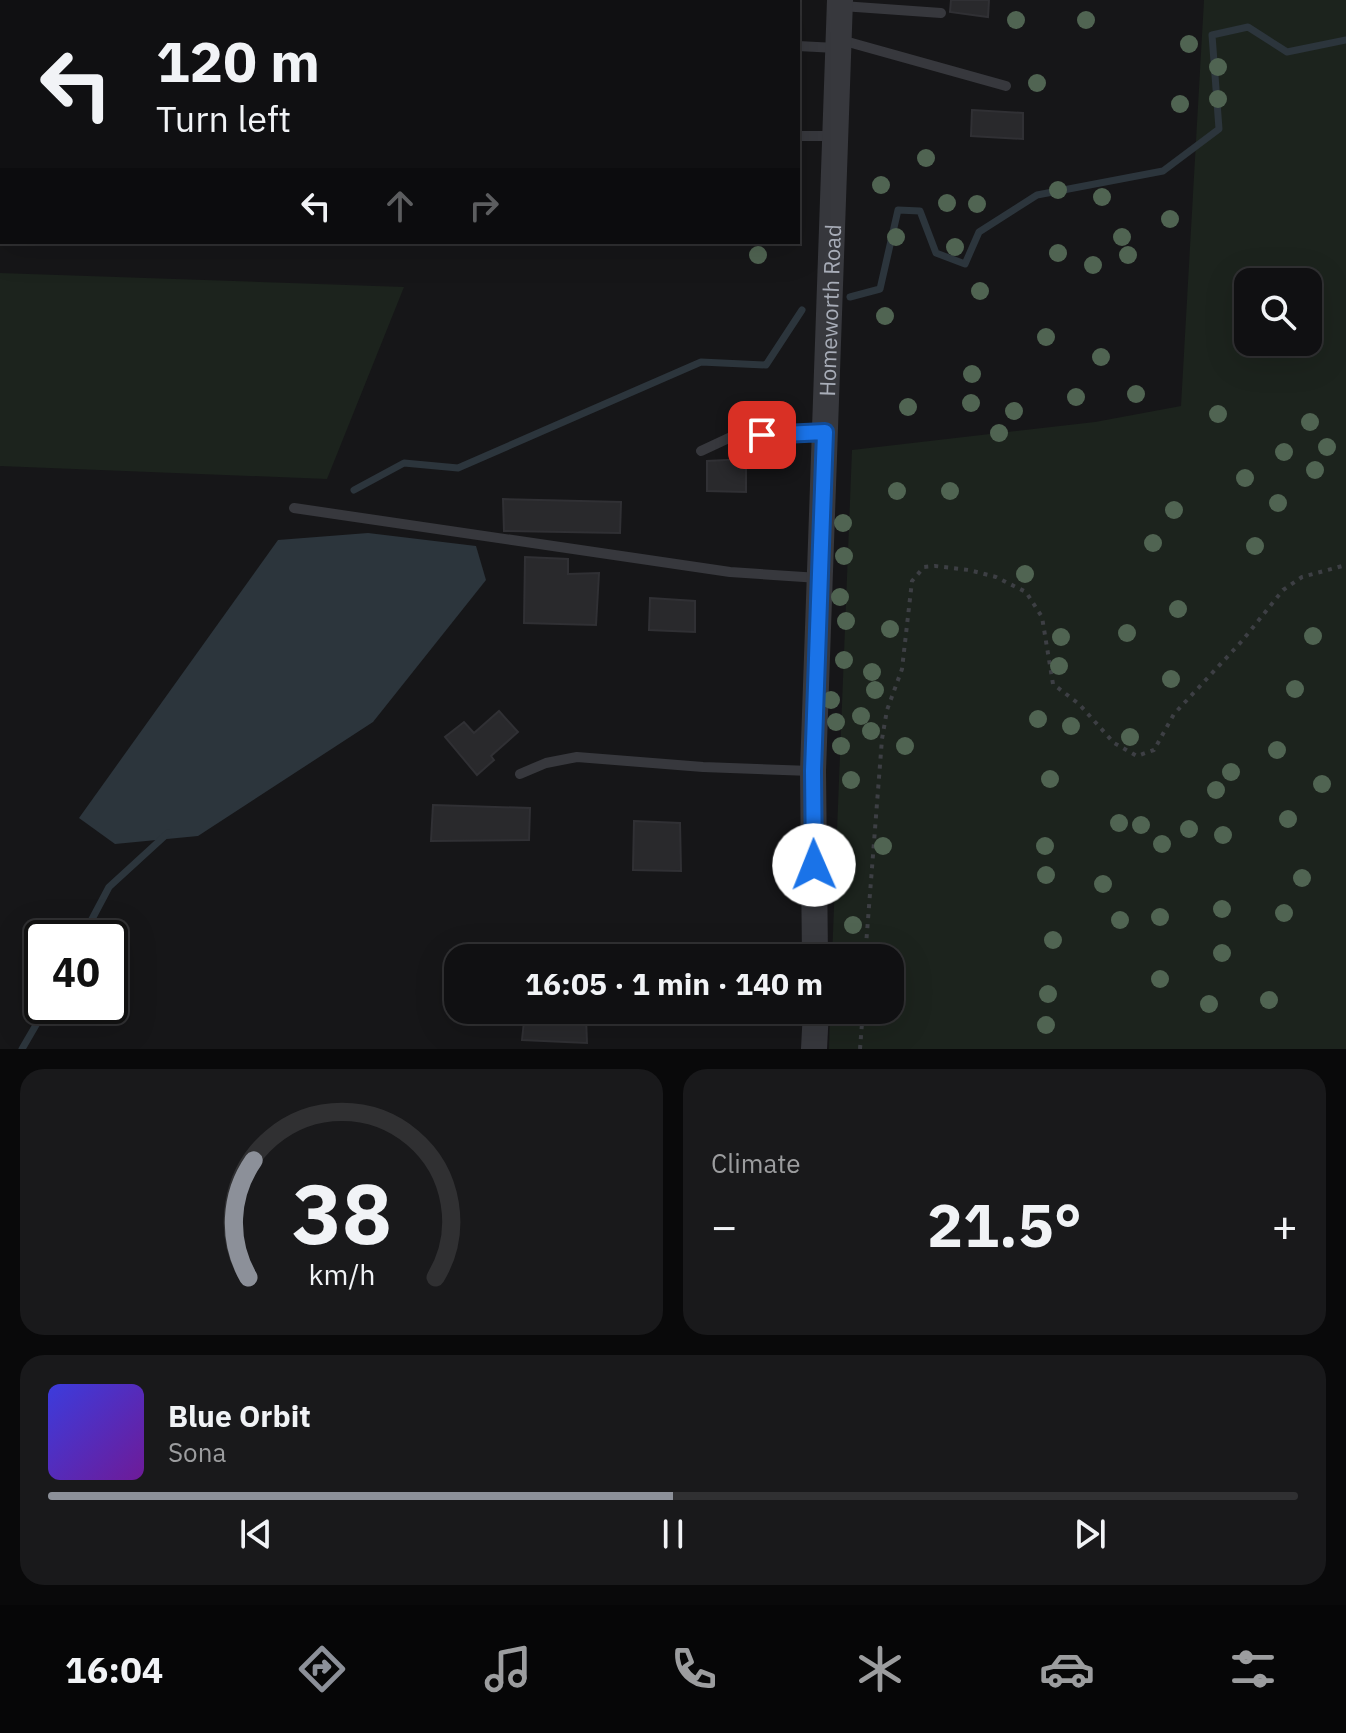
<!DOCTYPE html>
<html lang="en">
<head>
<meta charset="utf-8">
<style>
  :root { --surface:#101012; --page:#19191b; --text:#f1f3f6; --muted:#9c9d9f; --line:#303032; --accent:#8c9099 }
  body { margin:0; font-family:"IBM Plex Sans",sans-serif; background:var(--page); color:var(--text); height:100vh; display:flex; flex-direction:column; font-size:30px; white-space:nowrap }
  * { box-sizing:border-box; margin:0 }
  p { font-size:26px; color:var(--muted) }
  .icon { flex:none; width:44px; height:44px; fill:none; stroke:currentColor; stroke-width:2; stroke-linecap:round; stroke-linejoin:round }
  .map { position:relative; height:1049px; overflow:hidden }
  .panel { display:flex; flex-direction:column; gap:20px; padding:20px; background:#09090a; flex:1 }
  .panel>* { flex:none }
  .guide { position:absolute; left:0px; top:0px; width:800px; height:244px; box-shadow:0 8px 32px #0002,0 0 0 2px var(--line); background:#101012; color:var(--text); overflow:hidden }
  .tools { position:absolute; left:1234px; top:268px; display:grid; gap:16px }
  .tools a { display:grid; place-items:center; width:88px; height:88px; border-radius:16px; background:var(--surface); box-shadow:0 8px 32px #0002,0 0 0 2px var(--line); font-size:40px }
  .speed { position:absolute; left:24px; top:920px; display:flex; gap:16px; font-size:40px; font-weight:700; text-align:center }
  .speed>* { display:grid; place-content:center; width:104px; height:104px; border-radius:50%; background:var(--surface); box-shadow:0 8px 32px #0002,0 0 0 2px var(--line); line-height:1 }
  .speed .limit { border:4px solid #111; border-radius:12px; background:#fff; color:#111 }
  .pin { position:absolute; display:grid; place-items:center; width:68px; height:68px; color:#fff; margin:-34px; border-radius:16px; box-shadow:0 4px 12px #0006 }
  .me { position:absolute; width:88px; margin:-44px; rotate:359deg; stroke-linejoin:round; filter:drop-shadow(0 0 6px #0008) }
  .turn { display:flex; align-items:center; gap:28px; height:168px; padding:0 24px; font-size:36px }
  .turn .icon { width:104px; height:104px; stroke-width:2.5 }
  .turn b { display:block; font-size:56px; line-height:68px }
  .lanes { display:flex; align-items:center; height:76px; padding:0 24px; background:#0003; justify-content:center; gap:40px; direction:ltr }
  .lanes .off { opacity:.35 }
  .big { font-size:60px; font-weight:800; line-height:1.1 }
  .panel .widget { flex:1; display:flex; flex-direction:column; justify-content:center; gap:12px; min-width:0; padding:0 28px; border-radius:24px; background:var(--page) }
  .panel .dial { align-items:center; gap:0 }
  .dial svg { height:208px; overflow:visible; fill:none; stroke:var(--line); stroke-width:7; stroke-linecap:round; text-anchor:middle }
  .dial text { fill:var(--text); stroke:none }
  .song { display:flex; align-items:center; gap:24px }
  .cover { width:96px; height:96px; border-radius:12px; background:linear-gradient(135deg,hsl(240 70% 55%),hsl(280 70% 35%)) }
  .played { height:8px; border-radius:4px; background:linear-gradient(90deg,var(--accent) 50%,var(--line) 50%) }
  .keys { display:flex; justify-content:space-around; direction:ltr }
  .heat { display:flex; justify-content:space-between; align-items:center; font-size:44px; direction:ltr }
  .panel .tiles { flex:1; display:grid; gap:20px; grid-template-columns:1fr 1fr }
  .widget:last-child { grid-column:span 2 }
  .trip { position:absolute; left:444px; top:944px; width:460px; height:80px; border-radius:24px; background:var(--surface); box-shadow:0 8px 32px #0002,0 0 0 2px var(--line); font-weight:800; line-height:80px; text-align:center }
  .dock { display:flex; height:128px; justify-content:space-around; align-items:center; background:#060607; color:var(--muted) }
  .dock .icon { width:56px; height:56px }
  .dock .active { color:var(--accent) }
  .dock b { font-size:36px; color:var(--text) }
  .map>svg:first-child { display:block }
</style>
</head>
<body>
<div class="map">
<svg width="1346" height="1049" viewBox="0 0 1346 1049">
  <rect width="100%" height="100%" fill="#161618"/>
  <path fill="#1c231d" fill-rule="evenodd" d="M1204 0H1346V1049H829L830 1010H890V958H832L852 450 1095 422 1181 406ZM1248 282H1308V342H1248Z
    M0 273 404 287 327 479 0 466Z"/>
  <path fill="#2c353c" d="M368 533 476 546 486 580 373 722 198 836 115 844 79 818 278 540Z"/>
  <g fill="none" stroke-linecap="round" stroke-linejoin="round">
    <path stroke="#2c353c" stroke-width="7" d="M850 297 880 289 898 210 920 211 936 253 965 264 979 232 1037 195 1163 171 1219 129 1212 35 1248 27 1287 52 1346 40
      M354 490 404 463 458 468 701 362 766 365 802 310
      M82 938 109 887 168 833
      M22 1049 47 1006"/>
  </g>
  <path fill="#29292c" stroke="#303034" stroke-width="2" d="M951 0H989L988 17 950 12Z
    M972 110 1023 113V139L971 136Z
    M746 459V492L707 491V461Z
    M503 499 621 502 620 533 504 531Z
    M525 557 568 559V574L599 573 596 625 524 623Z
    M650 598 695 601V632L649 630Z
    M499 711 518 732 491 756 494 760 477 775 445 737 464 722 474 733Z
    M433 805 530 808 529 840 431 841Z
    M634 821 680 823 681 871 633 870Z
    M525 1012 586 1017 587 1043 522 1040Z"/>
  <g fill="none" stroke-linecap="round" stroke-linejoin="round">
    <path stroke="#3d3f44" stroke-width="4" stroke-dasharray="4 6" stroke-linecap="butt" d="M865 958 882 739 887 710 902 669 912 581 924 567 935 566 969 570 996 577 1026 592 1042 617 1053 684 1079 704 1114 743 1137 756 1154 750 1174 714 1242 641 1283 590 1302 577 1346 565
      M860 1049 863 1010"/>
    <path stroke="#37383d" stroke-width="10" d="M713 0V2
      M842 6 941 13
      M841 40 1006 86
      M798 46 836 48
      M798 136H833
      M701 451 731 437 823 433
      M294 508 730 572 819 578
      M520 774 546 763 577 757 703 767 811 771"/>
    <g stroke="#37383d" stroke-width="26">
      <path id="s1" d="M815 958 813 771 840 0"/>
      <path d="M814 1049 816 1010"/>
    </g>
  </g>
  <g fill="#506452">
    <circle cx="1016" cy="20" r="9"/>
    <circle cx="1086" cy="20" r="9"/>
    <circle cx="1189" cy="44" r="9"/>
    <circle cx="1218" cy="67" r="9"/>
    <circle cx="1037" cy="83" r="9"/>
    <circle cx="1218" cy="99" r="9"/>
    <circle cx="1180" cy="104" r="9"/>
    <circle cx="926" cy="158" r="9"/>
    <circle cx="881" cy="185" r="9"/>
    <circle cx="1058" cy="190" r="9"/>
    <circle cx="1102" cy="197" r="9"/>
    <circle cx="947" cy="203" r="9"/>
    <circle cx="977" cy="204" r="9"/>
    <circle cx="1170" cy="219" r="9"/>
    <circle cx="896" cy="237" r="9"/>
    <circle cx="1122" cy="237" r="9"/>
    <circle cx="955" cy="247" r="9"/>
    <circle cx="1058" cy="253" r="9"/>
    <circle cx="758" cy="255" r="9"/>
    <circle cx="1128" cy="255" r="9"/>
    <circle cx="1093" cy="265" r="9"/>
    <circle cx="980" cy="291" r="9"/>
    <circle cx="885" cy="316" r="9"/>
    <circle cx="1046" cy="337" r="9"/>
    <circle cx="1101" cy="357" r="9"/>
    <circle cx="972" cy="374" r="9"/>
    <circle cx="1136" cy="394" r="9"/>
    <circle cx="1076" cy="397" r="9"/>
    <circle cx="971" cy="403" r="9"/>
    <circle cx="908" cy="407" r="9"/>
    <circle cx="1014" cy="411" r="9"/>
    <circle cx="1218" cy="414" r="9"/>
    <circle cx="1310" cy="422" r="9"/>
    <circle cx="999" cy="433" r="9"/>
    <circle cx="1327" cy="447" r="9"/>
    <circle cx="1284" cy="452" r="9"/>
    <circle cx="1315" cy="470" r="9"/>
    <circle cx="1245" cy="478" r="9"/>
    <circle cx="897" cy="491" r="9"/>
    <circle cx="950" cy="491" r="9"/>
    <circle cx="1278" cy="503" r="9"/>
    <circle cx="1174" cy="510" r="9"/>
    <circle cx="843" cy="523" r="9"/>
    <circle cx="1153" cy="543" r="9"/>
    <circle cx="1255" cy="546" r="9"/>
    <circle cx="844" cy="556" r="9"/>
    <circle cx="1025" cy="574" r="9"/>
    <circle cx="840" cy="597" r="9"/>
    <circle cx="1178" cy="609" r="9"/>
    <circle cx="846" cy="621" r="9"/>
    <circle cx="890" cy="629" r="9"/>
    <circle cx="1127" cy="633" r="9"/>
    <circle cx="1313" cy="636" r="9"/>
    <circle cx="1061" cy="637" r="9"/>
    <circle cx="844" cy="660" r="9"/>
    <circle cx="1059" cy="666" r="9"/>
    <circle cx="872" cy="672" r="9"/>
    <circle cx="1171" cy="679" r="9"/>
    <circle cx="1295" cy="689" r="9"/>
    <circle cx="875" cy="690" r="9"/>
    <circle cx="831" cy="700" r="9"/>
    <circle cx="861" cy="716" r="9"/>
    <circle cx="1038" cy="719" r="9"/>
    <circle cx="836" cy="722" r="9"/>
    <circle cx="1071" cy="726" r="9"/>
    <circle cx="871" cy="731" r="9"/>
    <circle cx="1130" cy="737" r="9"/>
    <circle cx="841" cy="746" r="9"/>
    <circle cx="905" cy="746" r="9"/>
    <circle cx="1277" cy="750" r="9"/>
    <circle cx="1231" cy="772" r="9"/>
    <circle cx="1050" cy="779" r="9"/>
    <circle cx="851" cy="780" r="9"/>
    <circle cx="1322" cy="784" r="9"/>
    <circle cx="1216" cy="790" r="9"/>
    <circle cx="1288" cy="819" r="9"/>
    <circle cx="1119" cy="823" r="9"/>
    <circle cx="1141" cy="825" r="9"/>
    <circle cx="1189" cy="829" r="9"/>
    <circle cx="1223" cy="835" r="9"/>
    <circle cx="1162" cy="844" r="9"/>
    <circle cx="883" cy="846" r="9"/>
    <circle cx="1045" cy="846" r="9"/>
    <circle cx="1046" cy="875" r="9"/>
    <circle cx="845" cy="877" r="9"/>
    <circle cx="1302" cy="878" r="9"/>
    <circle cx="1103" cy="884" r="9"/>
    <circle cx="1222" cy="909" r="9"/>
    <circle cx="1284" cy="913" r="9"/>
    <circle cx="1160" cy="917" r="9"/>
    <circle cx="1120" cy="920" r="9"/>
    <circle cx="853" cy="925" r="9"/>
    <circle cx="1053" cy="940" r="9"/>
    <circle cx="1222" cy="953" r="9"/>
    <circle cx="1160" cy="979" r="9"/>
    <circle cx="1048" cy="994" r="9"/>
    <circle cx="1269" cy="1000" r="9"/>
    <circle cx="1209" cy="1004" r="9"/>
    <circle cx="1046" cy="1025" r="9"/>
  </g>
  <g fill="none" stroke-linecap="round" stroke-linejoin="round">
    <g stroke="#114b97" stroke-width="20">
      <path id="route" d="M762 435 825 432 813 771 814 865"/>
    </g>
    <use href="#route" stroke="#1a73e8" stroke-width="14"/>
  </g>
  <g text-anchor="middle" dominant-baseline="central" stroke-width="8" stroke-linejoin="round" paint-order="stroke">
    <g font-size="22" fill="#a8adb8" stroke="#111113">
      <text stroke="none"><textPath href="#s1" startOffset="648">Homeworth Road</textPath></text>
    </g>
  </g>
</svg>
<div class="tools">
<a><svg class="icon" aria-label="search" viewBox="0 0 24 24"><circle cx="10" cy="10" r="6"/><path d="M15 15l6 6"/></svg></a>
</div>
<div class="speed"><div class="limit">40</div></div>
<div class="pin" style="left:762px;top:435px;background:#d93025"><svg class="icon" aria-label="arrive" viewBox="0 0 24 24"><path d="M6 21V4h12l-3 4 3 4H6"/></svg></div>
<svg class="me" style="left:814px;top:865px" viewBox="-20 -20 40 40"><circle r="19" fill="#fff"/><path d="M0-13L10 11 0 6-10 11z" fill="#1a73e8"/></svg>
<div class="trip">16:05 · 1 min · 140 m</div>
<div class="guide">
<div class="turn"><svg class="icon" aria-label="left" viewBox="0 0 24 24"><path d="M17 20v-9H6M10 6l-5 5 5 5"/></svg><div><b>120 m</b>Turn left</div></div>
<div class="lanes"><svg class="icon" aria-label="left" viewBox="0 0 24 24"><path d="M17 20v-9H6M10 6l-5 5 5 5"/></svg><svg class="icon off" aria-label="ahead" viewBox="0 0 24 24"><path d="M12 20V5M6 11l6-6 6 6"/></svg><svg class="icon off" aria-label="right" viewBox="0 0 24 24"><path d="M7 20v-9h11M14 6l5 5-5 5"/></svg></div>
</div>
</div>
<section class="panel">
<div class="tiles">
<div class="widget dial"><svg viewBox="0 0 100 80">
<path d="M14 69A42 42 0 1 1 86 69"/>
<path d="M14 69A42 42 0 0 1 16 24" stroke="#8c9099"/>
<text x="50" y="56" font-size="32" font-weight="700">38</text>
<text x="50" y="72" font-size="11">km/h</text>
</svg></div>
<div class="widget"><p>Climate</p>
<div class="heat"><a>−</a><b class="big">21.5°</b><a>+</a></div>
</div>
<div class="widget">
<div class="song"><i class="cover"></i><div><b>Blue Orbit</b><p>Sona</p></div></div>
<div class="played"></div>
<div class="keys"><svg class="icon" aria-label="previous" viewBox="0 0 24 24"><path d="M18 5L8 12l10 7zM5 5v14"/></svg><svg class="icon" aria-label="pause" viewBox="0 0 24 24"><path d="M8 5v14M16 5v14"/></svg><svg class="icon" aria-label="next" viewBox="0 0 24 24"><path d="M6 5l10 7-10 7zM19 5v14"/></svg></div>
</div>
</div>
</section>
<nav class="dock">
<b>16:04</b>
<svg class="icon active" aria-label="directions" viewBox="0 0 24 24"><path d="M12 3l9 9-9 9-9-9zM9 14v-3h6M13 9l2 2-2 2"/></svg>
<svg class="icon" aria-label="music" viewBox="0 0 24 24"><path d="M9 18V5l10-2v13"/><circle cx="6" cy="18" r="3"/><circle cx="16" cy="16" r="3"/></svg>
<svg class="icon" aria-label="phone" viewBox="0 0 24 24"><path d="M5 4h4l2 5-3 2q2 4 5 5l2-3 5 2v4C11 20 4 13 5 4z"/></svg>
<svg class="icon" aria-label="climate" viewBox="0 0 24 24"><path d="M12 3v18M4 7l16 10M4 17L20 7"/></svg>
<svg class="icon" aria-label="car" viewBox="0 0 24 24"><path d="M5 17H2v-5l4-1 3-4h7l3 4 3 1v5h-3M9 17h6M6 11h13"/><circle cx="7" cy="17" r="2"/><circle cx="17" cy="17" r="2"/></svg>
<svg class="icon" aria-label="filters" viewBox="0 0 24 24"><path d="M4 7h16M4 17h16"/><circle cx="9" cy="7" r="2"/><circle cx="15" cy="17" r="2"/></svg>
</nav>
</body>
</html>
